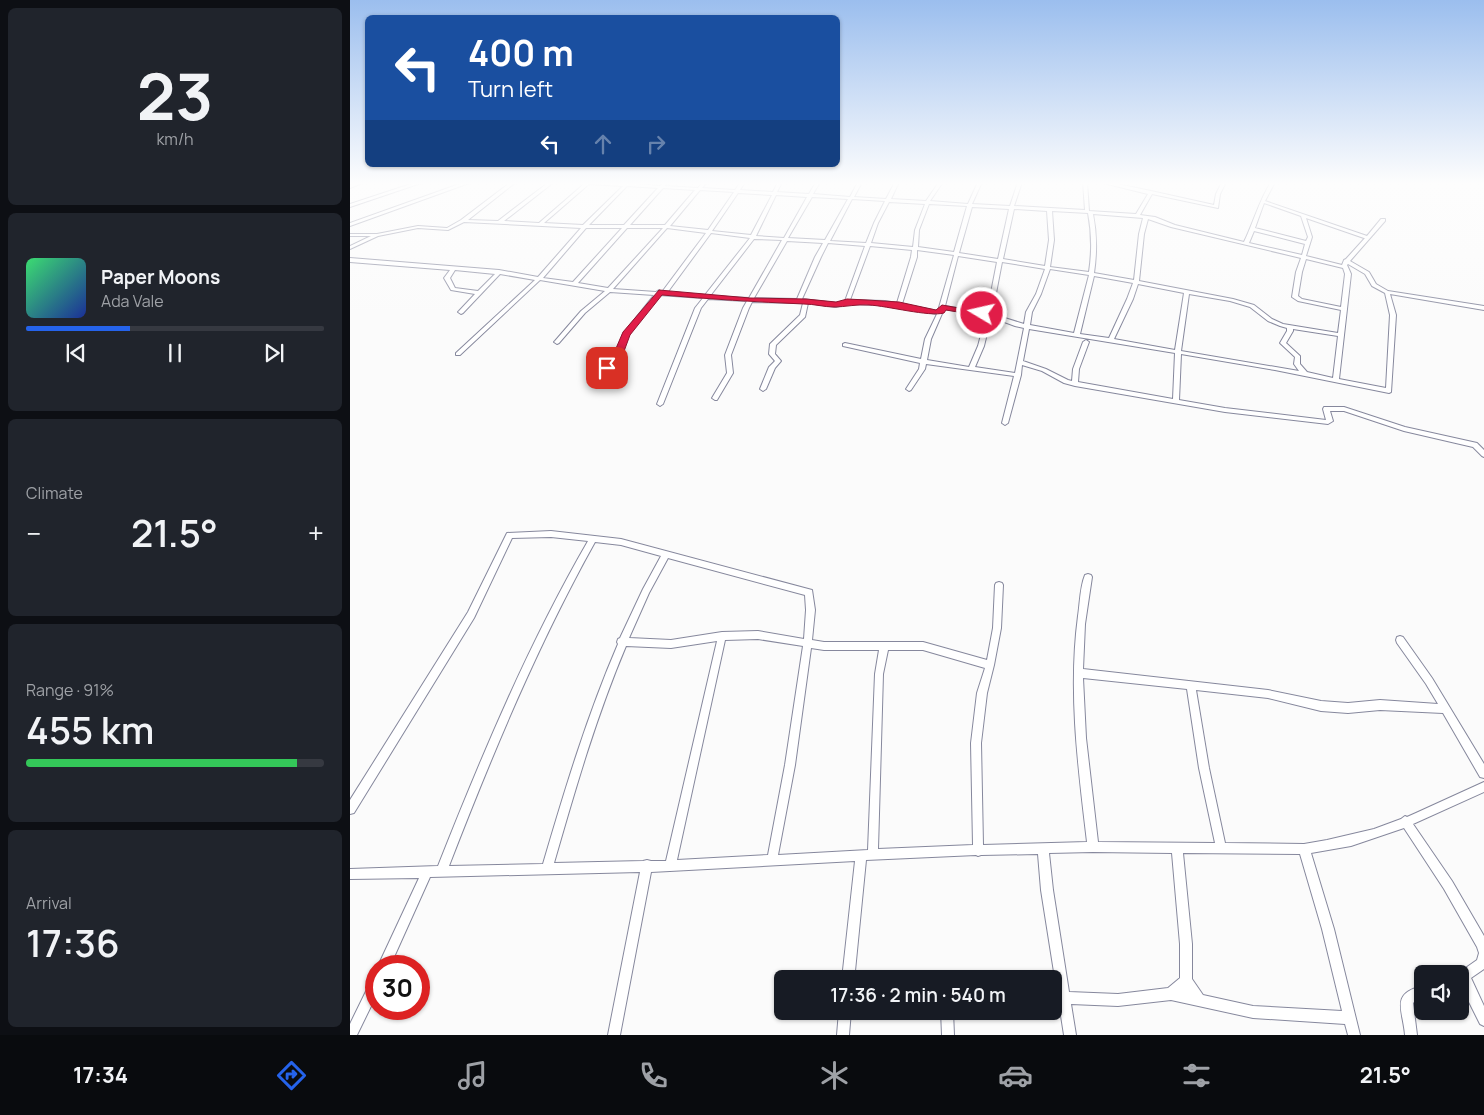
<!DOCTYPE html>
<html lang="en">
<head>
<meta charset="utf-8">
<style>
  :root { --surface:#171b24; --page:#20242c; --text:#f1f3f6; --muted:#9ea1a6; --line:#363941; --accent:#2563eb }
  body { margin:0; font-family:Manrope,sans-serif; background:var(--page); color:var(--text); height:100vh; display:flex; flex-direction:column; font-size:19px; white-space:nowrap }
  * { box-sizing:border-box; margin:0 }
  p { font-size:16px; color:var(--muted) }
  .icon { flex:none; width:28px; height:28px; fill:none; stroke:currentColor; stroke-width:2; stroke-linecap:round; stroke-linejoin:round }
  .map { position:relative; flex:1; overflow:hidden }
  .sheet { display:flex; flex-direction:column; gap:8px; padding:8px; background:#0d0f14; width:350px }
  .sheet>* { flex:none }
  .guide { position:absolute; left:15px; top:15px; width:475px; height:152px; border-radius:8px; box-shadow:0 1px 4px #0004; background:#1a4fa0; color:#fff; overflow:hidden }
  .tools { position:absolute; left:1064px; top:965px; display:grid; gap:10px }
  .tools a { display:grid; place-items:center; width:55px; height:55px; border-radius:8px; background:var(--surface); box-shadow:0 1px 4px #0004; font-size:25px }
  .speed { position:absolute; left:15px; top:955px; display:flex; gap:10px; font-size:25px; font-weight:700; text-align:center }
  .speed>* { display:grid; place-content:center; width:65px; height:65px; border-radius:50%; background:var(--surface); box-shadow:0 1px 4px #0004; line-height:1 }
  .speed .limit { border:8px solid #d22; background:#fff; color:#111 }
  .pin { position:absolute; display:grid; place-items:center; width:42px; height:42px; color:#fff; margin:-21px; border-radius:10px; box-shadow:0 2px 8px #0006 }
  .me { position:absolute; width:55px; margin:-28px; rotate:279deg; stroke-linejoin:round; filter:drop-shadow(0 0 4px #0008) }
  .turn { display:flex; align-items:center; gap:18px; height:105px; padding:0 20px; font-size:22px }
  .turn .icon { width:65px; height:65px; stroke-width:2.5 }
  .turn b { display:block; font-size:35px; line-height:42px }
  .lanes { display:flex; align-items:center; height:48px; padding:0 20px; background:#0003; justify-content:center; gap:25px; direction:ltr }
  .lanes .off { opacity:.35 }
  .big { font-size:38px; font-weight:600; line-height:1.1 }
  .sheet .widget { flex:1; display:flex; flex-direction:column; justify-content:center; gap:8px; min-width:0; padding:0 18px; border-radius:8px; background:var(--page) }
  .sheet .dial { align-items:center; gap:0 }
  .dial b { font-size:65px; line-height:1 }
  .song { display:flex; align-items:center; gap:15px }
  .cover { width:60px; height:60px; border-radius:8px; background:linear-gradient(135deg,hsl(140 70% 55%),hsl(230 70% 35%)) }
  .played { height:5px; border-radius:2px; background:linear-gradient(90deg,var(--accent) 35%,var(--line) 35%) }
  .keys { display:flex; justify-content:space-around; direction:ltr }
  .heat { display:flex; justify-content:space-between; align-items:center; font-size:28px; direction:ltr }
  .charge { height:8px; border-radius:4px; background:linear-gradient(90deg,#34c759 91%,var(--line) 0) }
  .trip { position:absolute; left:424px; top:970px; width:288px; height:50px; border-radius:8px; background:var(--surface); box-shadow:0 1px 4px #0004; font-weight:600; line-height:50px; text-align:center }
  .tab-bar { display:flex; height:80px; justify-content:space-around; align-items:center; background:#090b0e; color:var(--muted) }
  .tab-bar .icon { width:35px; height:35px }
  .tab-bar .selected { color:var(--accent) }
  .tab-bar b { font-size:22px; color:var(--text) }
  main { display:flex; flex:1; min-height:0 }
  .map>svg:first-child { display:block }
</style>
</head>
<body>
<main>
<section class="sheet">
<div class="widget dial"><b>23</b><p>km/h</p></div>
<div class="widget">
<div class="song"><i class="cover"></i><div><b>Paper Moons</b><p>Ada Vale</p></div></div>
<div class="played"></div>
<div class="keys"><svg class="icon" aria-label="previous" viewBox="0 0 24 24"><path d="M18 5L8 12l10 7zM5 5v14"/></svg><svg class="icon" aria-label="pause" viewBox="0 0 24 24"><path d="M8 5v14M16 5v14"/></svg><svg class="icon" aria-label="next" viewBox="0 0 24 24"><path d="M6 5l10 7-10 7zM19 5v14"/></svg></div>
</div>
<div class="widget"><p>Climate</p>
<div class="heat"><a>−</a><b class="big">21.5°</b><a>+</a></div>
</div>
<div class="widget"><p>Range · 91%</p><b class="big">455 km</b><div class="charge"></div></div>
<div class="widget"><p>Arrival</p><b class="big">17:36</b></div>
</section>
<div class="map">
<svg width="1134" height="1035" viewBox="0 0 1134 1035">
  <rect width="100%" height="100%" fill="#fbfbfb"/>
  <g fill="none" stroke-linecap="round" stroke-linejoin="round">
    <g stroke="#86889d" stroke-width="2">
      <path id="minor" d="M9 182H15L0 188V185Z
        M67 182H74L0 207V204Z
        M115 182H122L0 226V223Z
        M161 182H166L118 220 148 221 199 182H204L154 221 189 223 234 184 226 182 277 183 310 186 314 183 316 184 315 186 348 188 353 182H357L352 188 385 190 391 182H395L390 190 423 192 428 182H432L427 192 459 194 466 182H470L463 194 500 197 508 182H512L504 197 536 199 545 182H549L541 199 576 201 589 182H593L580 201 618 204 628 182H632L622 204 660 206 668 182H672L664 206 735 210 733 182H737L739 211 786 214 798 194 749 182H758L801 191 864 205 866 194 872 182H876L870 194 868 208 802 194 790 215 805 217 825 225 894 242C904 221 909 201 921 182H925L915 201 1017 236 1031 219H1035V221L1000 261 1019 272 1026 284 1038 291 1134 306V310L1040 294 1046 315 1041 392 1039 393 925 370 831 354 829 400 875 408 976 420 973 409 974 407H994L1055 427 1127 443 1134 450V457L1132 456 1123 447 1054 431 994 411H980L983 421 978 424 875 412 725 386 714 383 692 371 672 365 671 375 658 423 655 425 652 423 664 376 576 364 575 369 561 390 559 391 556 389 569 369 570 363 493 346V344L495 343 571 359 575 339 587 314 535 305 497 304 486 307 458 303 455 317 426 345 425 354 431 361 425 368 416 389 413 391 410 389 419 367 425 361 419 354 420 344 450 315 453 303 402 302 399 308 381 355 383 373 367 400H365L362 398 377 373 375 355 393 308 397 301 358 299 351 308 313 404 310 406 307 404 345 308 353 298 309 295 279 334 271 354 249 378 247 379 244 377 245 376 266 352 273 334 304 295 260 292 235 313 209 343 207 344 204 342 205 341 231 311 255 291 190 280 110 355H106V353L185 280 150 274 113 313 111 314 108 312 109 311 125 294 101 290 94 278 100 270 0 262V258L149 270 188 277 231 228 114 222 98 230 68 228 28 236 0 249V246L21 236H0V234H27L68 226 97 228 111 220ZM239 184 273 186 233 225 194 223ZM277 186 308 188 274 225H239ZM313 188 345 190 315 225H280ZM350 190 384 192 358 230 320 226ZM388 193 422 195 401 235 362 231ZM426 195 457 197 434 238 406 236ZM462 197 498 199 475 240 438 238ZM502 199 535 201 524 223 516 243 480 241ZM539 202 575 204 565 230 563 247 521 243 528 223ZM914 203 951 216 958 237 956 241 905 228ZM579 204 617 206 604 252 568 247 569 230ZM622 207 659 209 648 259 609 253ZM664 209 697 211 699 240 695 266 653 259ZM702 211 738 213C742 234 742 252 739 272L700 267 704 240ZM743 214 793 218 789 234 784 280 744 273C747 253 747 234 743 214ZM956 218 1014 238H1015L996 259 994 260 992 265 956 256 962 237ZM798 219 821 227 951 258 946 272 942 297 948 301 991 310 988 333 933 324 922 319 904 305 883 299 789 281 794 234ZM236 228H272L223 282 193 278ZM277 228H313L258 288 228 283ZM317 228 356 233 312 292 309 290 306 292 263 289ZM904 231 955 244 952 255 899 243ZM361 233 400 238 355 295 317 293ZM404 239 432 240 399 298 360 296ZM437 241 473 243 465 257 447 299 404 298ZM478 243 515 246 495 301 486 303 452 299 471 257ZM520 246 562 250 561 257 547 303 535 301 500 300ZM567 250 604 255 588 311 552 304 567 257ZM608 256 647 262 637 313 595 306ZM956 259 993 268 995 274 991 307 952 299 948 296 952 272ZM652 262 695 269 686 294 676 312 674 324 642 314ZM998 264 1015 274 1022 286 1035 293 1040 315 1036 388 989 379 1001 274 997 265ZM700 269 739 275 724 333 680 325 682 312 691 294ZM105 270 145 274 128 291 105 288 100 278ZM744 276 783 283 777 299 759 338 730 334ZM788 284 834 293 825 350 764 339 783 299ZM839 294 880 301 900 307 918 321 930 326 937 328V331L930 343 945 357 944 364 949 371 831 351ZM594 309 636 316 628 346 619 367 577 360 581 339ZM641 317 665 326 674 328 665 373 625 367 634 346ZM679 329 825 353 823 399 728 382 729 369 739 342 736 340 733 342 723 369 722 381 718 380 696 369 673 361ZM943 329 988 336 983 378 957 372 950 364V356L936 343 943 331Z
        M201 531 271 539 462 590 465 610 462 640 474 642H573L637 660 643 628 645 585 646 583 649 582 652 583 653 585 651 628 644 665 637 693 631 743 633 845 737 842C728 767 718 691 728 616 730 603 730 587 735 575L738 574 741 575 742 577 735 624 733 669 918 690 971 701 998 703 1030 700 1088 704 1076 684 1047 643 1046 640 1047 637 1050 636 1053 637 1082 678 1134 764V778L1130 777 1093 713 1030 710 998 713 971 711 918 698 846 690 859 768 875 843 954 844 977 840 1024 829 1051 819 1055 816 1057 817 1066 813 1134 782V792L1063 824 1102 881 1134 936V969L1121 978 1134 1006V1026L1130 1024 1110 984V974H1107L1127 960 1129 953 1127 947 1094 889 1054 828 1001 846 961 853 984 929 1010 1035H998L995 1024 903 1018 821 1000 768 1006 721 1004 726 1035H714L709 1003H702V991H707L691 890 688 854 631 855 628 856 626 855 516 860 505 971 523 975 525 979H492L505 861 301 872 270 1035H258L290 872 80 877 40 966H28L69 878 0 879V869L88 866C132 755 178 645 238 541L201 537 162 538 124 618 4 813 0 814V800L118 612 157 533ZM245 542 271 545 311 556 293 589 270 638 268 639 267 642 268 644C237 716 215 789 193 864L99 866C142 755 187 646 245 542ZM318 558 455 595 456 610 454 639 408 631 372 632 321 640 279 638 299 593ZM408 639 453 646 435 765 418 855 327 860 375 640ZM367 641 316 861H301L297 860 293 861 204 863C225 790 246 717 276 646L321 648ZM461 648 474 650H529L525 674 518 850 428 855 445 765ZM538 650H573L635 668 627 693 621 743 623 845 528 849 533 674ZM733 678 837 689 849 768 865 843 748 842 736 738ZM743 852 822 853 830 944V978L818 988 768 994 719 992 703 890 699 853ZM833 853 950 854 972 929 992 1011 903 1006 853 995 842 979V944Z
        M26 977V996L7 1035H0V1024L22 979Z
        M1072 986V998L1067 999 1063 1003 1067 1035H1055C1053 1010 1040 994 1072 986Z
        M489 1011H501L499 1035H487Z
        M591 1011H603L604 1035H592Z"/>
    </g>
    <use href="#minor" fill="#fff" fill-rule="evenodd"/>
  </g>
  <linearGradient id="sky" x2="0" y2="1"><stop stop-color="#9bbeee"/><stop offset="0.56" stop-color="#fdfdfd"/><stop offset="1" stop-color="#fdfdfd" stop-opacity="0"/></linearGradient>
  <rect width="1134" height="327" fill="url(#sky)"/>
  <path fill="#e11d48" stroke="#92132f" d="M309 290 400 298 456 299 486 302 497 299 517 300 549 302 586 310 592 305 637 313 632 316 596 310 594 313C579 317 538 306 519 305 507 304 495 307 484 307 474 307 464 304 454 304 406 302 359 299 312 295L280 335 273 354 260 370H253L252 368 264 353 273 332Z"/>
</svg>
<div class="tools">
<a><svg class="icon" aria-label="sound" viewBox="0 0 24 24"><path d="M4 9h4l5-4v14l-5-4H4zM17 9q2 3 0 6"/></svg></a>
</div>
<div class="speed"><div class="limit">30</div></div>
<div class="pin" style="left:257px;top:368px;background:#d93025"><svg class="icon" aria-label="arrive" viewBox="0 0 24 24"><path d="M6 21V4h12l-3 4 3 4H6"/></svg></div>
<svg class="me" style="left:632px;top:313px" viewBox="-20 -20 40 40"><circle r="17" fill="#e11d48" stroke="#fff" stroke-width="3"/><path d="M0-11L8 9 0 5-8 9z" fill="#fff"/></svg>
<div class="trip">17:36 · 2 min · 540 m</div>
<div class="guide">
<div class="turn"><svg class="icon" aria-label="left" viewBox="0 0 24 24"><path d="M17 20v-9H6M10 6l-5 5 5 5"/></svg><div><b>400 m</b>Turn left</div></div>
<div class="lanes"><svg class="icon" aria-label="left" viewBox="0 0 24 24"><path d="M17 20v-9H6M10 6l-5 5 5 5"/></svg><svg class="icon off" aria-label="ahead" viewBox="0 0 24 24"><path d="M12 20V5M6 11l6-6 6 6"/></svg><svg class="icon off" aria-label="right" viewBox="0 0 24 24"><path d="M7 20v-9h11M14 6l5 5-5 5"/></svg></div>
</div>
</div>
</main>
<nav class="tab-bar">
<b>17:34</b>
<svg class="icon selected" aria-label="directions" viewBox="0 0 24 24"><path d="M12 3l9 9-9 9-9-9zM9 14v-3h6M13 9l2 2-2 2"/></svg>
<svg class="icon" aria-label="music" viewBox="0 0 24 24"><path d="M9 18V5l10-2v13"/><circle cx="6" cy="18" r="3"/><circle cx="16" cy="16" r="3"/></svg>
<svg class="icon" aria-label="phone" viewBox="0 0 24 24"><path d="M5 4h4l2 5-3 2q2 4 5 5l2-3 5 2v4C11 20 4 13 5 4z"/></svg>
<svg class="icon" aria-label="climate" viewBox="0 0 24 24"><path d="M12 3v18M4 7l16 10M4 17L20 7"/></svg>
<svg class="icon" aria-label="car" viewBox="0 0 24 24"><path d="M5 17H2v-5l4-1 3-4h7l3 4 3 1v5h-3M9 17h6M6 11h13"/><circle cx="7" cy="17" r="2"/><circle cx="17" cy="17" r="2"/></svg>
<svg class="icon" aria-label="filters" viewBox="0 0 24 24"><path d="M4 7h16M4 17h16"/><circle cx="9" cy="7" r="2"/><circle cx="15" cy="17" r="2"/></svg>
<b>21.5°</b>
</nav>
</body>
</html>
